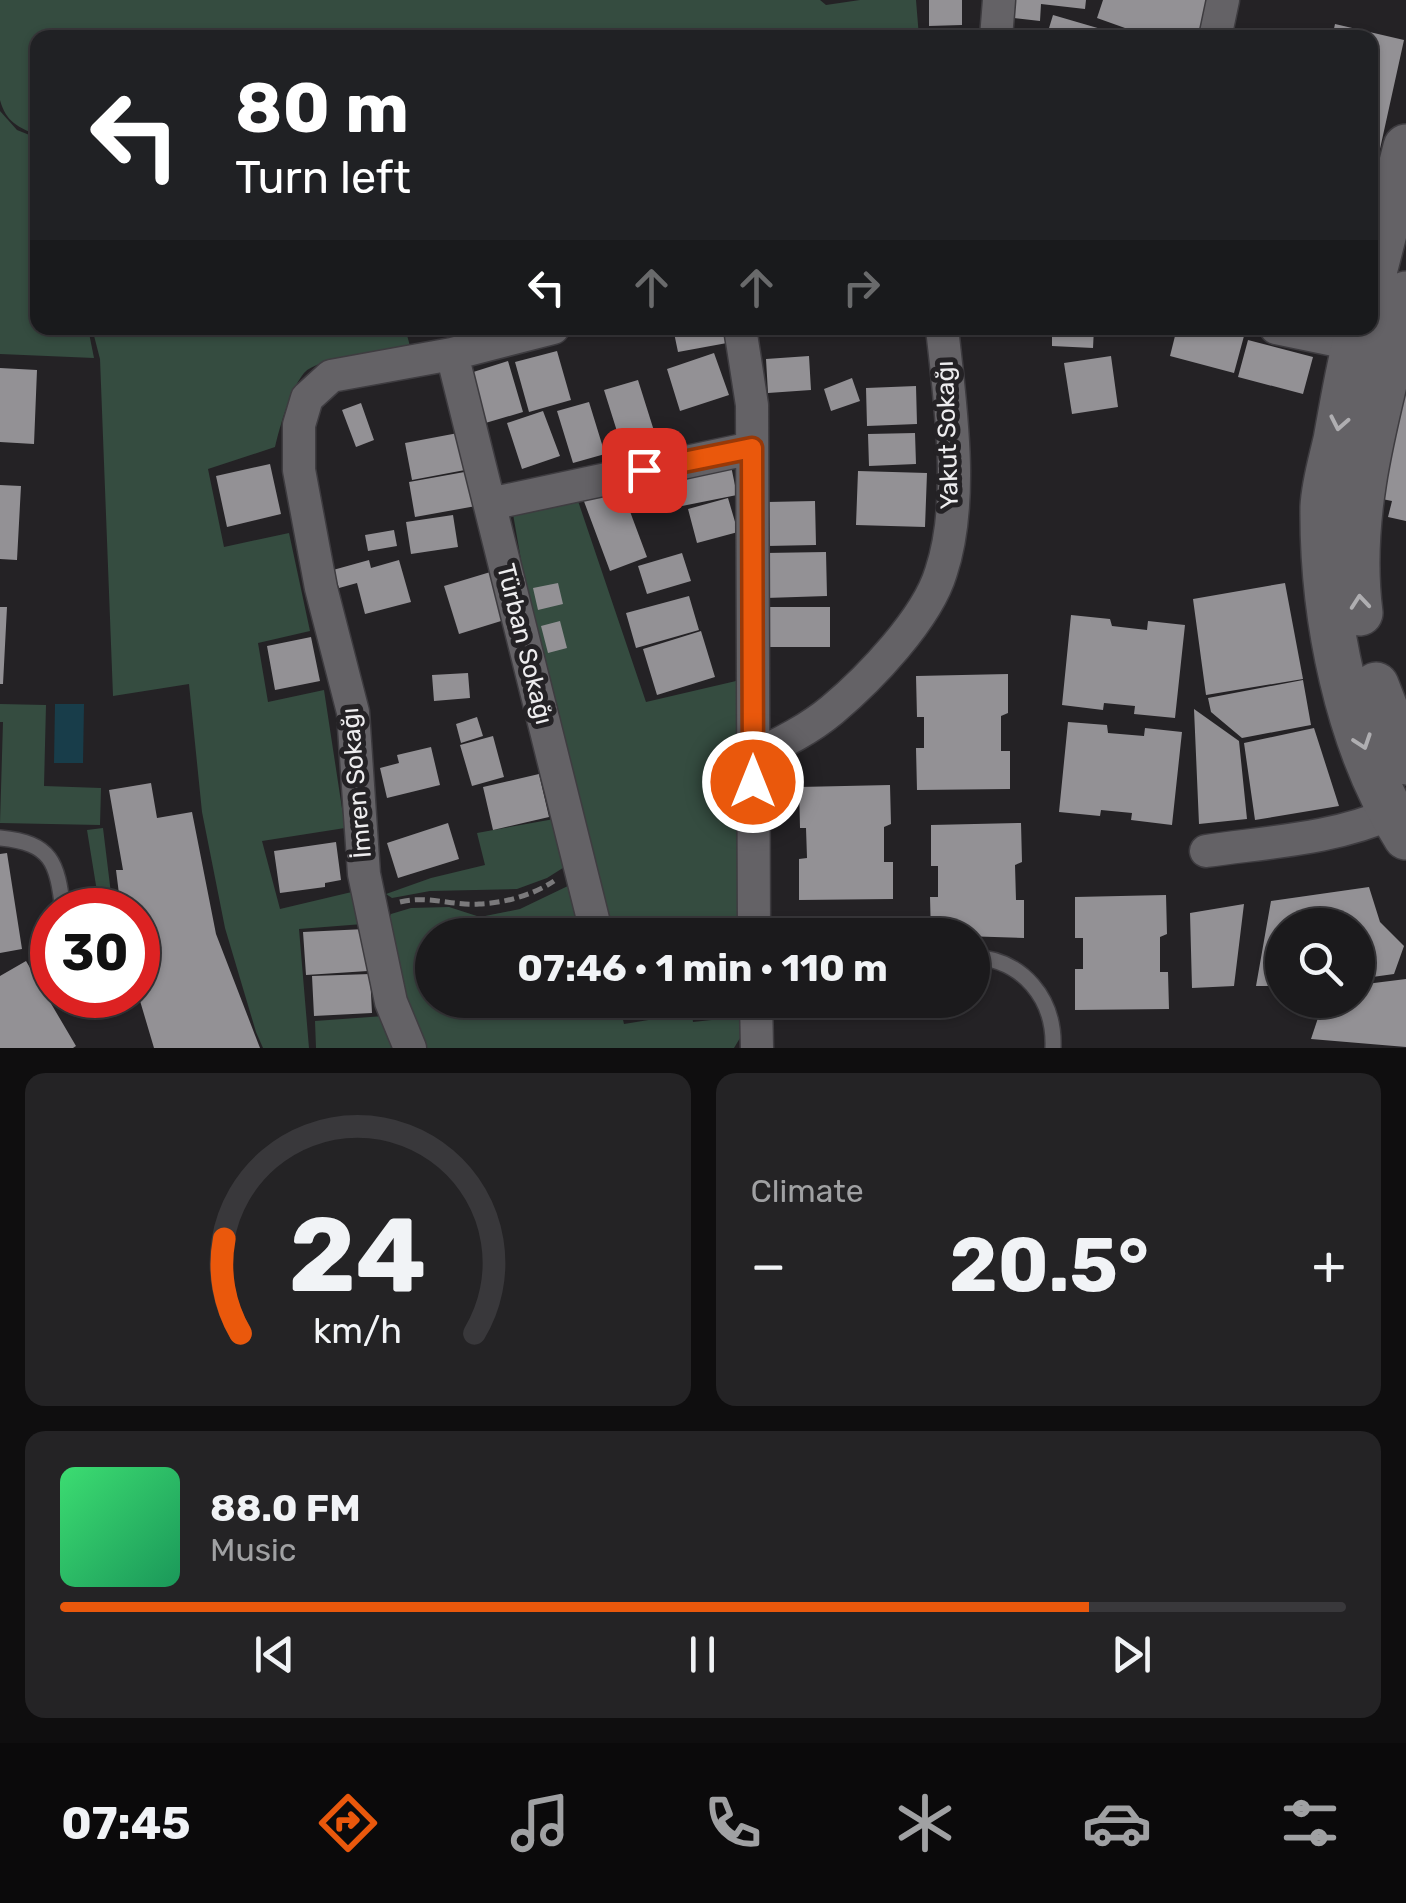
<!DOCTYPE html>
<html lang="en">
<head>
<meta charset="utf-8">
<style>
  :root { --surface:#1b1a1c; --page:#242325; --text:#f1f3f6; --muted:#a0a1a3; --line:#39383b; --accent:#ea580c }
  body { margin:0; font-family:Rubik,sans-serif; background:var(--page); color:var(--text); height:100vh; display:flex; flex-direction:column; font-size:38px; white-space:nowrap }
  * { box-sizing:border-box; margin:0 }
  p { font-size:32px; color:var(--muted) }
  .icon { flex:none; width:55px; height:55px; fill:none; stroke:currentColor; stroke-width:2; stroke-linecap:round; stroke-linejoin:round }
  .map { position:relative; height:1048px; overflow:hidden }
  .sheet { display:flex; flex-direction:column; gap:25px; padding:25px; background:#0f0e0f; flex:1 }
  .sheet>* { flex:none }
  .hud { position:absolute; left:30px; top:30px; width:1348px; height:305px; border-radius:20px; box-shadow:0 2px 8px #0004,0 0 0 2px var(--line); background:#202124; color:#fff; overflow:hidden }
  .tools { position:absolute; left:1265px; top:908px; display:grid; gap:20px }
  .tools a { display:grid; place-items:center; width:110px; height:110px; border-radius:50%; background:var(--surface); box-shadow:0 2px 8px #0004,0 0 0 2px var(--line); font-size:50px }
  .speed { position:absolute; left:30px; top:888px; display:flex; gap:20px; font-size:50px; font-weight:700; text-align:center }
  .speed>* { display:grid; place-content:center; width:130px; height:130px; border-radius:50%; background:var(--surface); box-shadow:0 2px 8px #0004,0 0 0 2px var(--line); line-height:1 }
  .speed .limit { border:15px solid #d22; background:#fff; color:#111 }
  .pin { position:absolute; display:grid; place-items:center; width:85px; height:85px; color:#fff; margin:-42px; border-radius:20px; box-shadow:0 5px 15px #0006 }
  .me { position:absolute; width:110px; margin:-55px; rotate:0deg; stroke-linejoin:round; filter:drop-shadow(0 0 8px #0008) }
  .turn { display:flex; align-items:center; gap:35px; height:210px; padding:0 40px; font-size:45px }
  .turn .icon { width:130px; height:130px; stroke-width:2.5 }
  .turn b { display:block; font-size:70px; line-height:85px }
  .lanes { display:flex; align-items:center; height:95px; padding:0 40px; background:#0003; justify-content:center; gap:50px; direction:ltr }
  .lanes .off { opacity:.35 }
  .big { font-size:75px; font-weight:700; line-height:1.1 }
  .sheet .card { flex:1; display:flex; flex-direction:column; justify-content:center; gap:15px; min-width:0; padding:0 35px; border-radius:20px; background:var(--page) }
  .sheet .dial { align-items:center; gap:0 }
  .dial svg { height:260px; overflow:visible; fill:none; stroke:var(--line); stroke-width:7; stroke-linecap:round; text-anchor:middle }
  .dial text { fill:var(--text); stroke:none }
  .song { display:flex; align-items:center; gap:30px }
  .cover { width:120px; height:120px; border-radius:15px; background:linear-gradient(135deg,hsl(140 70% 55%),hsl(150 70% 35%)) }
  .played { height:10px; border-radius:5px; background:linear-gradient(90deg,var(--accent) 80%,var(--line) 80%) }
  .keys { display:flex; justify-content:space-around; direction:ltr }
  .heat { display:flex; justify-content:space-between; align-items:center; font-size:55px; direction:ltr }
  .sheet .tiles { flex:1; display:grid; gap:25px; grid-template-columns:1fr 1fr }
  .card:last-child { grid-column:span 2 }
  .trip { position:absolute; left:415px; top:918px; width:575px; height:100px; border-radius:50px; background:var(--surface); box-shadow:0 2px 8px #0004,0 0 0 2px var(--line); font-weight:700; line-height:100px; text-align:center }
  .dock { display:flex; height:160px; justify-content:space-around; align-items:center; background:#0b0a0b; color:var(--muted) }
  .dock .icon { width:70px; height:70px }
  .dock .active { color:var(--accent) }
  .dock b { font-size:45px; color:var(--text) }
  .map>svg:first-child { display:block }
</style>
</head>
<body>
<div class="map">
<svg width="1406" height="1048" viewBox="0 0 1406 1048">
  <rect width="100%" height="100%" fill="#242225"/>
  <path fill="#354c40" d="M0 0H820L826 5 860 0H916L919 37 38 38 37 135C18 127 6 122 0 100Z
    M0 111 17 130 37 138 38 328H88L94 358 0 354Z
    M92 328H405L410 346C386 350 318 357 304 373 290 390 280 426 275 447L208 469 224 547 289 533 310 631 258 643 268 702 324 690 345 828 262 841 280 909 356 891 363 924 299 929 309 1048H263L256 1032 225 928 202 812 189 684 113 696 100 359Z
    M577 498 646 702 736 681 738 935H610L525 583 513 514Z
    M0 704 46 705 44 786 101 788 100 825 0 823 3 722H0Z
    M554 819 566 866 547 878 517 889 430 891 392 898 386 894 431 878 485 865 477 833Z
    M103 828 113 910H100L87 830Z
    M572 884 588 935H432V1000H602L603 1006 619 1003 624 1024 679 1015V1000H690L693 1022 739 1017 740 1038 734 1048H425L412 1034 386 925 391 914 411 908 449 907 480 917 520 909Z
    M384 1016 400 1048H316L315 1021Z"/>
  <path fill="#183d4a" d="M55 704H84L83 763H54Z"/>
  <path fill="#939195" d="M929 0H962V25L929 26Z
    M1016 0H1086L1085 9 1041 4 1040 21 1014 18Z
    M1103 0H1215L1202 38H1153L1097 18Z
    M1053 15 1125 36V38H1046Z
    M1335 24 1404 40 1378 158 1370 156V38H1332Z
    M673 328H724L727 343 678 352Z
    M1052 328H1094L1093 348 1052 346Z
    M1177 328H1212L1244 336 1234 373 1170 356Z
    M1248 340 1313 357 1303 394 1238 377Z
    M557 351 571 400 529 412 515 362Z
    M714 353 729 395 680 411 667 369Z
    M809 356 811 390 768 393 766 359Z
    M1111 356 1118 407 1072 414 1064 363Z
    M508 361 523 412 482 424 467 374Z
    M0 368 37 370 34 444 0 442Z
    M852 378 860 401 831 411 824 389Z
    M638 380 655 434 621 444 604 390Z
    M916 386 917 424 867 426 866 388Z
    M1406 388V521L1388 517 1392 501 1377 498Z
    M589 402 605 454 573 463 557 411Z
    M361 403 374 440 356 447 342 410Z
    M543 411 560 456 522 469 507 423Z
    M458 433 465 470 412 480 405 443Z
    M915 433 916 464 869 466 868 434Z
    M270 464 281 514 227 527 216 476Z
    M731 466 737 495 682 506 676 479Z
    M470 471 476 506 415 517 409 482Z
    M858 471 927 473 925 527 856 525Z
    M619 482 647 557 610 571 582 496Z
    M0 485 21 486 17 560 0 559Z
    M728 498 738 532 697 543 688 509Z
    M815 501 816 545 767 546V502Z
    M453 515 458 547 411 554 406 522Z
    M394 530 397 546 368 551 365 535Z
    M826 552 827 596 766 598 765 553Z
    M682 553 691 581 647 594 638 566Z
    M369 560 371 568 399 560 411 602 365 614 357 583 339 588 333 570Z
    M497 570 511 618 459 634 444 586Z
    M558 583 563 604 538 610 533 588Z
    M1285 583 1303 679 1206 695 1193 599Z
    M689 596 699 630 636 648 626 613Z
    M0 607H7L3 684H0Z
    M765 607H830V647H765Z
    M1071 615 1110 619 1112 626 1147 630 1148 621 1185 625 1175 718 1134 714 1135 706 1104 703 1103 710 1062 705Z
    M560 621 567 648 548 653 541 626Z
    M701 631 715 677 657 695 643 649Z
    M311 637 320 681 275 690 267 646Z
    M468 673 470 698 434 701 432 675Z
    M1008 674V713L1001 716V751H1010V789L917 790 916 748H924V717H917L916 676Z
    M1303 680 1311 725 1242 738 1211 712 1208 698Z
    M1194 709 1239 741 1247 819 1199 824Z
    M477 717 483 736 461 743 456 724Z
    M1068 722 1107 725 1108 733 1144 736 1145 728 1182 732 1172 825 1131 820 1132 813 1101 810 1100 816 1059 812Z
    M1314 728 1339 806 1255 820 1244 743Z
    M493 736 504 777 472 786 460 745Z
    M431 747 440 785 387 798 380 768 399 763 397 755Z
    M539 774 549 817 493 830 483 787Z
    M151 783 157 818 192 812 216 934 260 1048H154L138 994V910H121L116 870H123L109 790Z
    M890 785 891 824 884 827V862H893V899L799 900V859L807 858 806 828H800L799 787Z
    M448 823 459 859 398 878 387 843Z
    M1021 823 1022 862 1015 865 1016 900H1024V938L931 935 930 897H938V866H931V825Z
    M336 842 341 880 325 883V887L280 893 274 851Z
    M7 853 22 949 0 953V854Z
    M1369 887 1380 922 1404 946 1394 974 1358 979V925H1282V986H1256L1271 901Z
    M1166 895 1167 934 1160 937V972H1168L1169 1009 1075 1010V969H1083V938H1075V897Z
    M1244 904 1234 986 1192 988 1190 913Z
    M365 929 368 971 306 975 303 932Z
    M26 961 76 1046 73 1048H0V976Z
    M370 974 372 1013 314 1016 312 976Z
    M1406 979V1047L1311 1039 1324 1000H1358V985Z
    M528 1000H585V1002L530 1012Z
    M626 1000H659L661 1012 629 1017Z
    M696 1000H733L735 1014 698 1018Z"/>
  <g fill="none" stroke-linecap="round" stroke-linejoin="round">
    <g stroke="#3e3c40" stroke-width="18">
      <path id="service" d="M0 838C52 843 57 862 63 910
        M972 957C1023 959 1055 999 1053 1048
        M74 995 75 999"/>
    </g>
    <g stroke="#3e3c40" stroke-width="35">
      <path id="minor" d="M996 38 999 0
        M1215 38 1223 0
        M740 328 752 405 754 935
        M1276 328 1354 344
        M452 354 597 935
        M490 504 752 448
        M753 757C781 743 808 730 832 710 869 679 927 619 941 572 965 500 950 402 942 328
        M1206 851C1268 842 1335 839 1392 813
        M756 1000 757 1048
        M410 1048 391 1002 364 874 353 712 321 588 299 470V425L307 398 331 376 452 354 553 328"/>
    </g>
    <g stroke="#3e3c40" stroke-width="48">
      <path id="secondary" d="M1370 288 1406 147
        M1359 328C1349 364 1343 402 1336 440 1331 462 1324 485 1323 507 1322 616 1347 745 1406 837
        M1360 613C1346 505 1382 398 1406 294
        M1376 685 1406 762"/>
    </g>
    <path stroke="#7b7a7c" stroke-width="5" stroke-dasharray="10 5" stroke-linecap="butt" d="M400 902C427 895 453 906 479 904 505 903 533 895 554 881"/>
    <use href="#service" stroke="#646266" stroke-width="15"/>
    <use href="#minor" stroke="#646266" stroke-width="32"/>
    <use href="#secondary" stroke="#646266" stroke-width="45"/>
  </g>
  <defs><path id="oneway-chevron" d="M-2-3.5L2.5 0L-2 3.5" fill="none" stroke-width="1.6" stroke-linecap="round" stroke-linejoin="round" transform="scale(2.5)"/></defs>
  <g stroke="#afaeb1">
    <use href="#oneway-chevron" transform="translate(1339 423) rotate(101)"/>
    <use href="#oneway-chevron" transform="translate(1360 602) rotate(-95)"/>
    <use href="#oneway-chevron" transform="translate(1363 742) rotate(71)"/>
  </g>
  <g fill="none" stroke-linecap="round" stroke-linejoin="round">
    <g stroke="#983908" stroke-width="25">
      <path id="route" d="M644 470 752 448 753 782"/>
    </g>
    <use href="#route" stroke="#ea580c" stroke-width="18"/>
  </g>
  <g text-anchor="middle" dominant-baseline="central" stroke-width="10" stroke-linejoin="round" paint-order="stroke">
    <g font-size="25" fill="#edecee" stroke="#242225">
      <text transform="translate(947 435) rotate(-92)">Yakut Sokağı</text>
      <text transform="translate(525 644) rotate(76)">Türban Sokağı</text>
      <text transform="translate(356 783) rotate(-95)">İmren Sokağı</text>
    </g>
  </g>
</svg>
<div class="tools">
<a><svg class="icon" aria-label="search" viewBox="0 0 24 24"><circle cx="10" cy="10" r="6"/><path d="M15 15l6 6"/></svg></a>
</div>
<div class="speed"><div class="limit">30</div></div>
<div class="pin" style="left:644px;top:470px;background:#d93025"><svg class="icon" aria-label="arrive" viewBox="0 0 24 24"><path d="M6 21V4h12l-3 4 3 4H6"/></svg></div>
<svg class="me" style="left:753px;top:782px" viewBox="-20 -20 40 40"><circle r="17" fill="#ea580c" stroke="#fff" stroke-width="3"/><path d="M0-11L8 9 0 5-8 9z" fill="#fff"/></svg>
<div class="trip">07:46 · 1 min · 110 m</div>
<div class="hud">
<div class="turn"><svg class="icon" aria-label="left" viewBox="0 0 24 24"><path d="M17 20v-9H6M10 6l-5 5 5 5"/></svg><div><b>80 m</b>Turn left</div></div>
<div class="lanes"><svg class="icon" aria-label="left" viewBox="0 0 24 24"><path d="M17 20v-9H6M10 6l-5 5 5 5"/></svg><svg class="icon off" aria-label="ahead" viewBox="0 0 24 24"><path d="M12 20V5M6 11l6-6 6 6"/></svg><svg class="icon off" aria-label="ahead" viewBox="0 0 24 24"><path d="M12 20V5M6 11l6-6 6 6"/></svg><svg class="icon off" aria-label="right" viewBox="0 0 24 24"><path d="M7 20v-9h11M14 6l5 5-5 5"/></svg></div>
</div>
</div>
<section class="sheet">
<div class="tiles">
<div class="card dial"><svg viewBox="0 0 100 80">
<path d="M14 69A42 42 0 1 1 86 69"/>
<path d="M14 69A42 42 0 0 1 9 40" stroke="#ea580c"/>
<text x="50" y="56" font-size="32" font-weight="700">24</text>
<text x="50" y="72" font-size="11">km/h</text>
</svg></div>
<div class="card"><p>Climate</p>
<div class="heat"><a>−</a><b class="big">20.5°</b><a>+</a></div>
</div>
<div class="card">
<div class="song"><i class="cover"></i><div><b>88.0 FM</b><p>Music</p></div></div>
<div class="played"></div>
<div class="keys"><svg class="icon" aria-label="previous" viewBox="0 0 24 24"><path d="M18 5L8 12l10 7zM5 5v14"/></svg><svg class="icon" aria-label="pause" viewBox="0 0 24 24"><path d="M8 5v14M16 5v14"/></svg><svg class="icon" aria-label="next" viewBox="0 0 24 24"><path d="M6 5l10 7-10 7zM19 5v14"/></svg></div>
</div>
</div>
</section>
<nav class="dock">
<b>07:45</b>
<svg class="icon active" aria-label="directions" viewBox="0 0 24 24"><path d="M12 3l9 9-9 9-9-9zM9 14v-3h6M13 9l2 2-2 2"/></svg>
<svg class="icon" aria-label="music" viewBox="0 0 24 24"><path d="M9 18V5l10-2v13"/><circle cx="6" cy="18" r="3"/><circle cx="16" cy="16" r="3"/></svg>
<svg class="icon" aria-label="phone" viewBox="0 0 24 24"><path d="M5 4h4l2 5-3 2q2 4 5 5l2-3 5 2v4C11 20 4 13 5 4z"/></svg>
<svg class="icon" aria-label="climate" viewBox="0 0 24 24"><path d="M12 3v18M4 7l16 10M4 17L20 7"/></svg>
<svg class="icon" aria-label="car" viewBox="0 0 24 24"><path d="M5 17H2v-5l4-1 3-4h7l3 4 3 1v5h-3M9 17h6M6 11h13"/><circle cx="7" cy="17" r="2"/><circle cx="17" cy="17" r="2"/></svg>
<svg class="icon" aria-label="filters" viewBox="0 0 24 24"><path d="M4 7h16M4 17h16"/><circle cx="9" cy="7" r="2"/><circle cx="15" cy="17" r="2"/></svg>
</nav>
</body>
</html>
